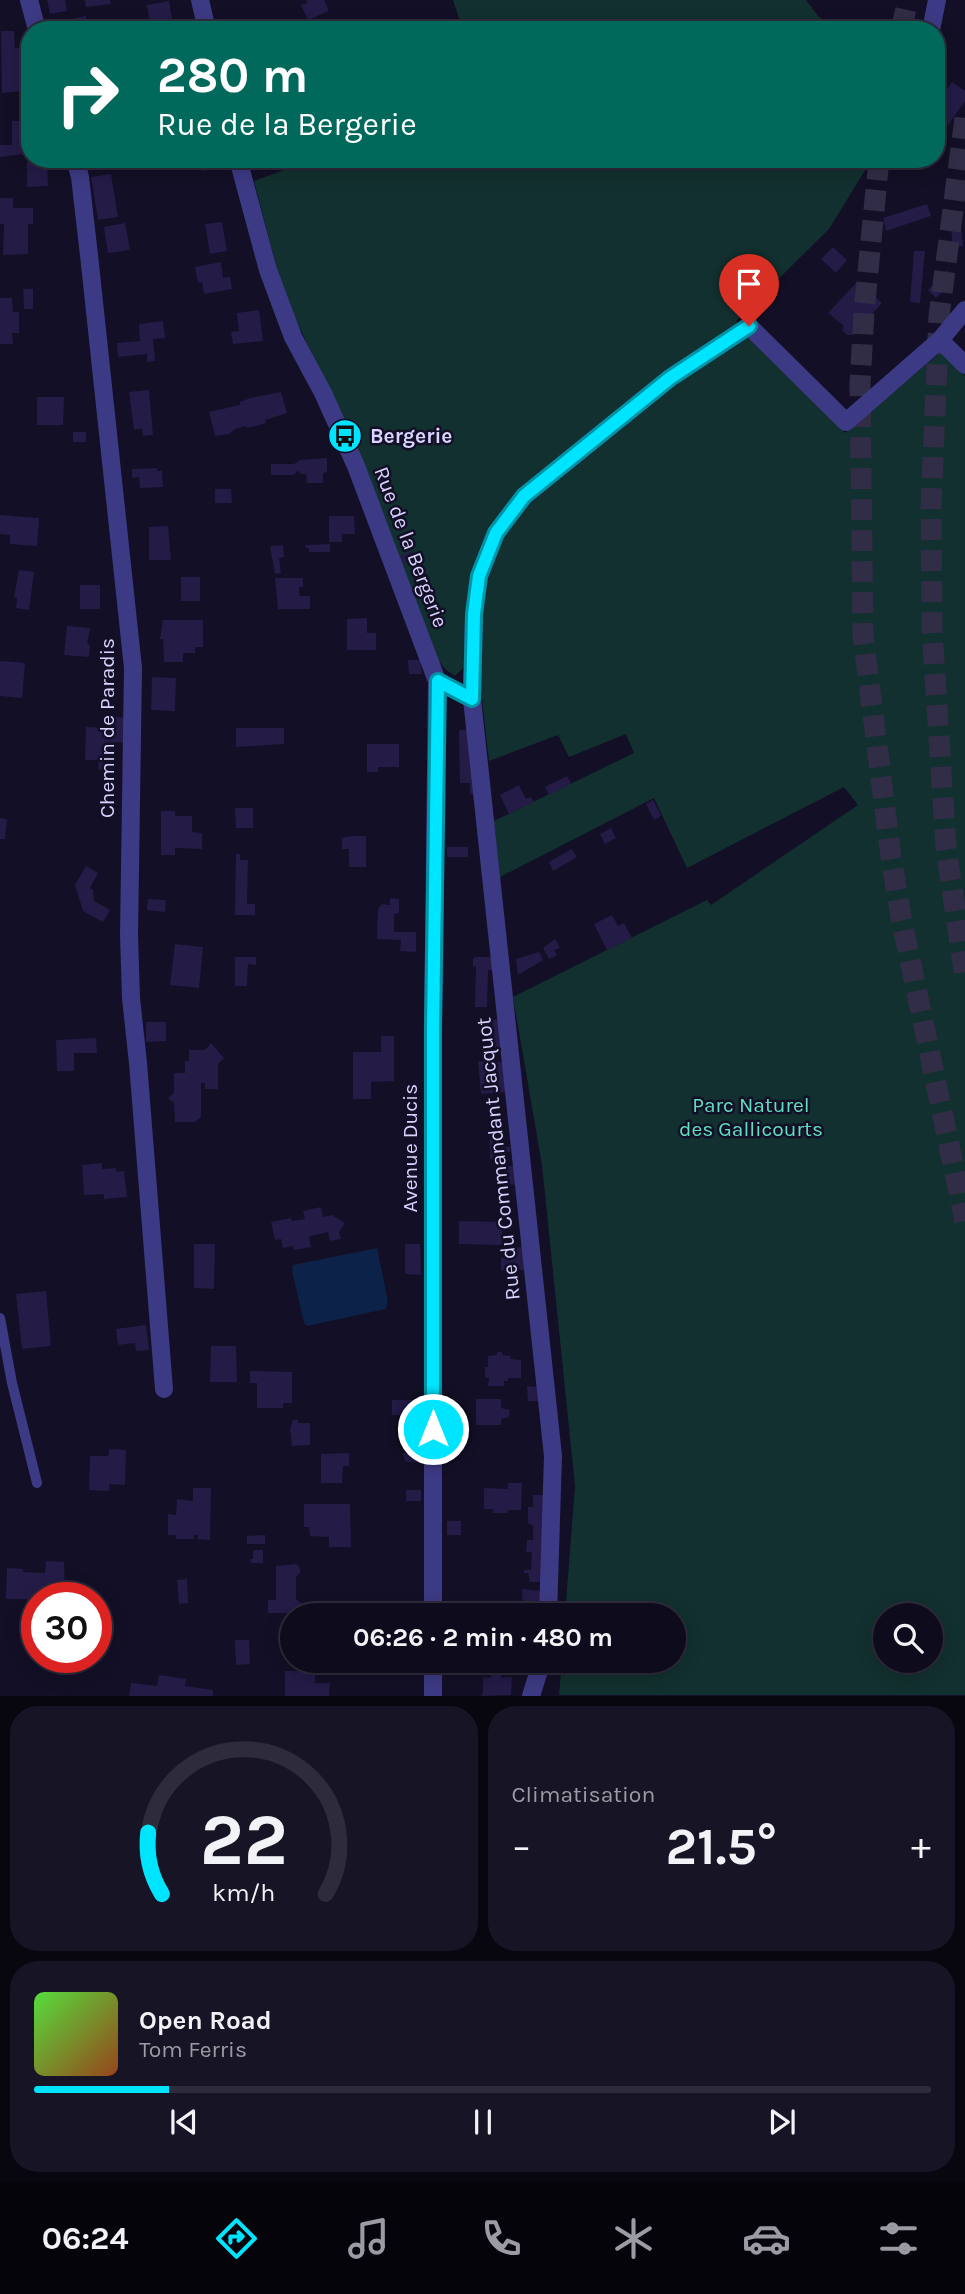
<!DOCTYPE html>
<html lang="fr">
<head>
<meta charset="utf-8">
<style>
  :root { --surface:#0e0b1c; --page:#171425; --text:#f1f3f6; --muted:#9b9ba3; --line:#2e2b3b; --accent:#00e5ff }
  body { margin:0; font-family:Karla,sans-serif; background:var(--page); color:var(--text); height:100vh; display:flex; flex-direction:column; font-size:26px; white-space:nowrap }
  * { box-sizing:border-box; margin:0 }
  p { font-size:23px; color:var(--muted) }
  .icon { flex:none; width:38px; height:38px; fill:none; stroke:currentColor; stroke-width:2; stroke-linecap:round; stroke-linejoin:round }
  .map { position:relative; height:1696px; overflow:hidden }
  .panel { display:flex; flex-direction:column; gap:10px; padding:10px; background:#08060f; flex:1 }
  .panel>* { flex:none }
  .hud { position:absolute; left:21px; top:21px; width:924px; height:147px; border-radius:28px; box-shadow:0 4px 18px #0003,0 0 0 2px var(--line); background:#00695c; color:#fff; overflow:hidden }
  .buttons { position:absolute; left:873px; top:1603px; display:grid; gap:14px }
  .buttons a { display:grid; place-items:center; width:70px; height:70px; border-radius:50%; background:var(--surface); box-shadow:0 4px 18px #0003,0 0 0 2px var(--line); font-size:35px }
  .speed { position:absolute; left:21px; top:1582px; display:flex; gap:14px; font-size:35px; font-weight:700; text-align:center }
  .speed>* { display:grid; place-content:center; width:91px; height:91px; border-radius:50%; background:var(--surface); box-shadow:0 4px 18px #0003,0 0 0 2px var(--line); line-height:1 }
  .speed .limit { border:10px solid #d22; background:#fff; color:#111 }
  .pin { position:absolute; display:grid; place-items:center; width:60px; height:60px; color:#fff; margin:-72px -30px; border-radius:50% 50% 50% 0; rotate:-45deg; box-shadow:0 0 7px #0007 }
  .pin .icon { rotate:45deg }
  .me { position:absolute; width:77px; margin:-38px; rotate:0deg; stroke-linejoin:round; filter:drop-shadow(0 0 5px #0008) }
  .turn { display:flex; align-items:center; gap:24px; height:147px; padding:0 21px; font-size:32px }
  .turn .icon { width:91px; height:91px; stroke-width:2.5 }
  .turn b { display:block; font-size:49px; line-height:60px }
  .big { font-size:52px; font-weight:700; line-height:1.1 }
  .panel .tile { flex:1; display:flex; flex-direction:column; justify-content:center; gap:10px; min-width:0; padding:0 24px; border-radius:28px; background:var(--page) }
  .panel .dial { align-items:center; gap:0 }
  .dial svg { height:182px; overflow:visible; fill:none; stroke:var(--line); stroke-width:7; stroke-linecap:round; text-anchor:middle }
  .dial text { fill:var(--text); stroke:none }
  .song { display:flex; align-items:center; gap:21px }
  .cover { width:84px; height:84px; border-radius:10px; background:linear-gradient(135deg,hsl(110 70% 55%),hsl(20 70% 35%)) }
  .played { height:7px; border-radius:4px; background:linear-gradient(90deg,var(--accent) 15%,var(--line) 15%) }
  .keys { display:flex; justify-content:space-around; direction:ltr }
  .heat { display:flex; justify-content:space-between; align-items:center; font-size:38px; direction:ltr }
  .panel .tiles { flex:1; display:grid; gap:10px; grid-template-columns:1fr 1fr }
  .tile:last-child { grid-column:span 2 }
  .trip { position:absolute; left:280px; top:1603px; width:406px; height:70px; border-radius:35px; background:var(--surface); box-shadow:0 4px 18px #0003,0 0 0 2px var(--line); font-weight:700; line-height:70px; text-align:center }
  .tab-bar { display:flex; height:112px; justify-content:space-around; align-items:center; background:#06040b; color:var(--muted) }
  .tab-bar .icon { width:49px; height:49px }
  .tab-bar .active { color:var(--accent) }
  .tab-bar b { font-size:32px; color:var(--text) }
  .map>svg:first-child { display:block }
</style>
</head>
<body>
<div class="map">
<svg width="965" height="1696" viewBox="0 0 965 1696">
  <rect width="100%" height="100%" fill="#130f26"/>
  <path fill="#12302f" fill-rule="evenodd" d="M453 0H806L818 16 838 30H463Z
    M314 159H872L829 229 736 321 845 433 942 351 965 376V1695H559L562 1661H674V1615H565L575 1486 542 1165 513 997 707 900 711 905 858 805 844 787 687 868 654 798 500 877 494 821 634 753 626 734 569 757 558 735 489 761 477 654 455 676 445 669 432 652 361 459 283 292 254 181ZM886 1615H931V1661H886Z"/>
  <path fill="#0c2248" d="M377 1248 388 1301 386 1309 307 1326 304 1323 292 1271 293 1265Z"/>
  <path fill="#241b47" d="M47 0H65L67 11 50 14Z
    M85 0H110L111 4 86 7Z
    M306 0H324L329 11 308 20 301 5 307 3Z
    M169 1 174 30H151L147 5Z
    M86 16 88 30H62L60 21Z
    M1 31H14L15 48H19L20 64H23L24 72 21 73 22 91 2 93Z
    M952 82 965 91V101L948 125 942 121 936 130V104Z
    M12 121H28L30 153 0 157V145H12Z
    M202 159H216L217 169 203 171Z
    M47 161 48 186 27 187V162Z
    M111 174 118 217 98 220 91 177Z
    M0 198H13V208H33V224H28V254L3 255 4 224H0Z
    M927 204 931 216 886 231 883 218Z
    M222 222 227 251 210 254 205 224Z
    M125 223 130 250 108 253 104 227Z
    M961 227 963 246 953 247 951 228Z
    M833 247 847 260 836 273 821 259Z
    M914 251H925L920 303 910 302Z
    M221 262 223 278 230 277 232 289 204 294 202 282 198 283 195 267Z
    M947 270 955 279 936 298 928 290Z
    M858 281 882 303 853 335H847L842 330 844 326 828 313Z
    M23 289H33V309H24Z
    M0 298H12L13 312H19V333H12L13 344H0Z
    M259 310 263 341 233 344 231 332 239 331 237 313Z
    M163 321 165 338 153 339 155 361 147 362V354L118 357 117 343 140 341 139 324Z
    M149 390 153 435 143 436 142 429H134L129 392Z
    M281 392 287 413 265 420 266 423 256 426 247 428 246 426 235 429 229 434 215 436 209 412 240 405V402L250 398Z
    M37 397H64L63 425H37Z
    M73 432H86V442H73Z
    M327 458V472L323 473V483H307L306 474H300L298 470 294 475H271V464H294L300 460Z
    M157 468V471H162L163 487 140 488 139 477 132 478V469Z
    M215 489H231L232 503H215Z
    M0 515 39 518 37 546 10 544V535L0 534Z
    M329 516H354L355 534H342V542H329Z
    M168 526 171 560H149V527Z
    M330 544V552H309V548H306V545Z
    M283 545 284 557 279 558 281 573 275 574 270 546Z
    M413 551 416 560 404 564 400 556Z
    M19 570 34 572 29 610 16 608 17 598 14 597Z
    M181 577H200V601H181Z
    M275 578H303V587H299V594L300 596H310V609H278Z
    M80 585H100V609H80Z
    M367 618V633H376V650H347V619Z
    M163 620H203V647H195V653H183V662H164L163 639H160Z
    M67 626 90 628 87 644 90 645 89 657 64 655Z
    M408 660H420L422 674H409Z
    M0 661 25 663 22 698 0 696Z
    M152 677 176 678 175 711 151 710Z
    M103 715 125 718V743L114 742 113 771 99 770 98 760H85L86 727 103 728Z
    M236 728H284V744L236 747Z
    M459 730H471L477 794H470V783H460Z
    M367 744H399V767H378V772H367Z
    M567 776 571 784 549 795 545 787Z
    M519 785 526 799 531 797 534 802 509 814 500 795Z
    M653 800 661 816 654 820 646 804Z
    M235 808H253V828H236Z
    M161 811H175V816H192V832L202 833V849L175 848V855H161Z
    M0 818 7 819 5 839H0Z
    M611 828 616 838 605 844 600 834Z
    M350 836H366V867H349V849H342V838Z
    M447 847H468V857H447Z
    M572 849 577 857 553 871 549 862Z
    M236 854H240V860H248L247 904H255V915H235Z
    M86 866 98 873 90 888 93 890 94 901 110 910 103 922 83 911 75 885Z
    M390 898 399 899V913L394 914V932H416V952L400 951 401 940 377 939 378 909 382 904 390 905Z
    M148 899 166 900 165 912 147 910Z
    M612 915 618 926 624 923 632 938 607 950 594 924Z
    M555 939 560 948 554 950 557 955 549 959 543 948Z
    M175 944 203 947 199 988 170 985Z
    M539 952 543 960 518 975 516 959Z
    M235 957H256V965L248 964 247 986H235Z
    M475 957H494L496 971 488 970 487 1007H475L476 967 473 966V959Z
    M500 1019 504 1051H495L492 1020Z
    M146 1022H166V1041L146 1042Z
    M381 1036H394V1081L371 1082V1099H353V1052H381Z
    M96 1038 97 1053H74V1071H57L56 1040Z
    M211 1043 224 1058 218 1064V1089H205V1083H201V1117L195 1122H175L174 1103 168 1098 174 1093V1073H185V1061H189V1050H205Z
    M478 1061 505 1062 508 1092 481 1094Z
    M490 1139H502V1147H510V1152H506V1159H490Z
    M102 1163V1169L116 1168V1172L124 1171 127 1197 104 1199V1194L84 1195 82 1165Z
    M504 1166H515L518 1185 504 1184Z
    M321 1207 323 1217 332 1215 345 1223 339 1232 341 1239 330 1241 328 1232 311 1236 309 1238 311 1247 294 1250 293 1246 283 1248 281 1239 275 1240 271 1222 291 1218 292 1221 305 1219 303 1211Z
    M459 1221 502 1222V1245L459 1244Z
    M194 1244H215L214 1289 194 1288Z
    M405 1244H420L421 1275 405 1274Z
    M524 1247 526 1270H501V1258H512V1248Z
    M46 1291 51 1346 22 1349 16 1294Z
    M146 1325 149 1350 136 1351 135 1343 118 1345 116 1329Z
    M211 1346H236L237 1382H210Z
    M497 1352H502V1355L511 1356 510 1359 521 1360V1378H508V1381H504V1386H488L489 1378H485V1367H488V1356L497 1355Z
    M250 1371 292 1372V1403H283V1408H257V1383H250Z
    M527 1386 538 1387 540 1401H528Z
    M476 1399H501V1408L510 1410 509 1417 501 1419V1425H476Z
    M392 1400H415L416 1415H420L421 1423H405L406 1415H392Z
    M293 1420H298V1423H310V1445L292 1446 290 1429Z
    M447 1431 465 1432V1446H447Z
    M109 1449 126 1450 125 1485 109 1484V1491L89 1490 90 1456H108Z
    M349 1453V1466H343L342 1483H321V1454Z
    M402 1453H421V1463L406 1462Z
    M508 1483H522L521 1510H508L507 1513H493V1509H484V1488L508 1489Z
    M193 1488H211L210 1540 197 1539 198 1535H194V1539H176V1535H168V1514L176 1515 177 1499 193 1501Z
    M406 1490H421V1501H406Z
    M533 1495H545L544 1582H530L528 1573H524V1570H531L532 1552H526L527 1540H533V1526L528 1523V1507H533Z
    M304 1504H350L351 1547H329V1537L310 1536 309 1527H304Z
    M447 1521H461V1535H447Z
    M265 1535V1544H247V1536Z
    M253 1550H263V1563H251L250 1559H253Z
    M46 1561 64 1562 65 1589H68V1598H37V1614L28 1613 27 1599H6L7 1568 23 1569V1572L45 1573Z
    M296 1564 300 1568V1573L296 1577V1599L301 1603 300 1609 297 1613H268V1600H276V1566Z
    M187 1579 188 1603 179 1604 177 1580Z
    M522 1589 543 1591 542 1615H523Z
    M235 1640H249L250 1664 236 1665Z
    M285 1671H315V1683H330L329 1696H285Z
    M492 1671H501V1678L512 1677 511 1695 481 1696 483 1693V1677L491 1678Z
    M159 1675 186 1679 185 1686 213 1690V1696H129L131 1683 157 1686Z"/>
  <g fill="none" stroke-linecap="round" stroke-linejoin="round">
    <path stroke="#312d47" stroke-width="21" stroke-dasharray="21 10" stroke-linecap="butt" d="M901 30 908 0
      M965 118 939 316 931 505 932 630 946 847 965 978
      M879 159 864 312 860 384 863 636 891 857 901 917 965 1221"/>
    <path stroke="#3d3a85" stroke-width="10" d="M0 1318 12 1383 37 1483"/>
    <path stroke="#3d3a85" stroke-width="18" d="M29 0 37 30
      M200 0 207 30
      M931 30 937 0
      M75 159 80 177 89 255 133 668 129 935 131 998 138 1063 164 1389
      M238 159 268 270 293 337 323 393 356 466 437 681 472 699
      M940 340 965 365
      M433 1615V1029L437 681
      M548 1615 553 1456 472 699 474 614 479 576 496 533 524 496 670 378 749 326 846 422 940 340 965 310
      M433 1661V1696
      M531 1696 542 1661"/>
  </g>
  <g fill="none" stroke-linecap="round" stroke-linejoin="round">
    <g stroke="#0095a6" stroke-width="18">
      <path id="route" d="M433 1429V1029L438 681 472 699 474 614 479 576 496 533 524 496 670 378 749 326"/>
    </g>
    <use href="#route" stroke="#00e5ff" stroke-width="12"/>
  </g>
  <defs>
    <g id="bus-disc" transform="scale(1.75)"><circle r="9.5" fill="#00e5ff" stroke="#130f26"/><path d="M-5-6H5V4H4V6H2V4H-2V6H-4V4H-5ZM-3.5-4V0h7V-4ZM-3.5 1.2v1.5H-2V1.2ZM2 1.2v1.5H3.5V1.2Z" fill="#111"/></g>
  </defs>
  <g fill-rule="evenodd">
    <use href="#bus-disc" x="345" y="436"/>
  </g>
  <g text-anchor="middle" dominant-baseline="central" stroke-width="5" stroke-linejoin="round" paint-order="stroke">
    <g font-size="21" font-weight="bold" fill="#d9d4ff" stroke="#130f26" text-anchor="start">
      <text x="370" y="436">Bergerie</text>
    </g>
    <g font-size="21" fill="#d9d4ff" stroke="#130f26">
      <text transform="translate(411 547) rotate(69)">Rue de la Bergerie</text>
      <text transform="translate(107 728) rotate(-90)">Chemin de Paradis</text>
      <text transform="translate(410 1148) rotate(-90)">Avenue Ducis</text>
      <text transform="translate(498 1159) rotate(-96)">Rue du Commandant Jacquot</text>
    </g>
    <g font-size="21" fill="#5fe0c0" stroke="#130f26">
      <text x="751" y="1105">Parc Naturel<tspan x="751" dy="24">des Gallicourts</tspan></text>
    </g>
  </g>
</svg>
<div class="buttons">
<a><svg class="icon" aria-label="search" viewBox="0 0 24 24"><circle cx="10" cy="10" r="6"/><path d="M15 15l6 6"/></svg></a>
</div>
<div class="speed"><div class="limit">30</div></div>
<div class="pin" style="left:749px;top:326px;background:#d93025"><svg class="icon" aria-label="arrive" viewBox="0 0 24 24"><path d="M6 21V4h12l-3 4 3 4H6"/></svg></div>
<svg class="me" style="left:433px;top:1429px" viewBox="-20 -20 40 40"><circle r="17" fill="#00e5ff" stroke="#fff" stroke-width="3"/><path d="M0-11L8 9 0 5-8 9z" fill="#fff"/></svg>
<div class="trip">06:26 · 2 min · 480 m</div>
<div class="hud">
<div class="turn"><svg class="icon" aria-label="right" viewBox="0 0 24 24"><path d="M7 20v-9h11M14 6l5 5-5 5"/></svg><div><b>280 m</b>Rue de la Bergerie</div></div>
</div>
</div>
<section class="panel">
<div class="tiles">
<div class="tile dial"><svg viewBox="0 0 100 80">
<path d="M14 69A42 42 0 1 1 86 69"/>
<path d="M14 69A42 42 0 0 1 8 42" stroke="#00e5ff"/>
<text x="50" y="56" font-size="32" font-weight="700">22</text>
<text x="50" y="72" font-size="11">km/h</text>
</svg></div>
<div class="tile"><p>Climatisation</p>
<div class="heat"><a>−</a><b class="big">21.5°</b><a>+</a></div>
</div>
<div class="tile">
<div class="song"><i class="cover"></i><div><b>Open Road</b><p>Tom Ferris</p></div></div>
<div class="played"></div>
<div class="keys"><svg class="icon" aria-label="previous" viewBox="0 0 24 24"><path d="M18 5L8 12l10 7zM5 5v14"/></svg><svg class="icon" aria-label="pause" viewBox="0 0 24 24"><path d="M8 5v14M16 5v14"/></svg><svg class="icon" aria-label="next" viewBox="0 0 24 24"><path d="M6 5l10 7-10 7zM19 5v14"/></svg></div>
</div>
</div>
</section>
<nav class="tab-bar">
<b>06:24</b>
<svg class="icon active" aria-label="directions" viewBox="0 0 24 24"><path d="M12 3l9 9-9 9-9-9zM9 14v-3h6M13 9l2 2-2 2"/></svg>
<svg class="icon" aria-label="music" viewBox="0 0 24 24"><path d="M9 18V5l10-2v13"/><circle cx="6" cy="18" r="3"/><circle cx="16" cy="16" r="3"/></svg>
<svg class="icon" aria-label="phone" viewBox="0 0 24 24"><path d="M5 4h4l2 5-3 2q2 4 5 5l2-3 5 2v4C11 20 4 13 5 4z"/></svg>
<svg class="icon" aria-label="climate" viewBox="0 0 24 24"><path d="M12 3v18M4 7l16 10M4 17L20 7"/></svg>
<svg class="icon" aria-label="car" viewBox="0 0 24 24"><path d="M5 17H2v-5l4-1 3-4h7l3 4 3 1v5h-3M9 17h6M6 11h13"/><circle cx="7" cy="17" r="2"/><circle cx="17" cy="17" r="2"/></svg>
<svg class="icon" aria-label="filters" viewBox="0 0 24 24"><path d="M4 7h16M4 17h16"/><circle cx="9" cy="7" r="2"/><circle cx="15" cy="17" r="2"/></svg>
</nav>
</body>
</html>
